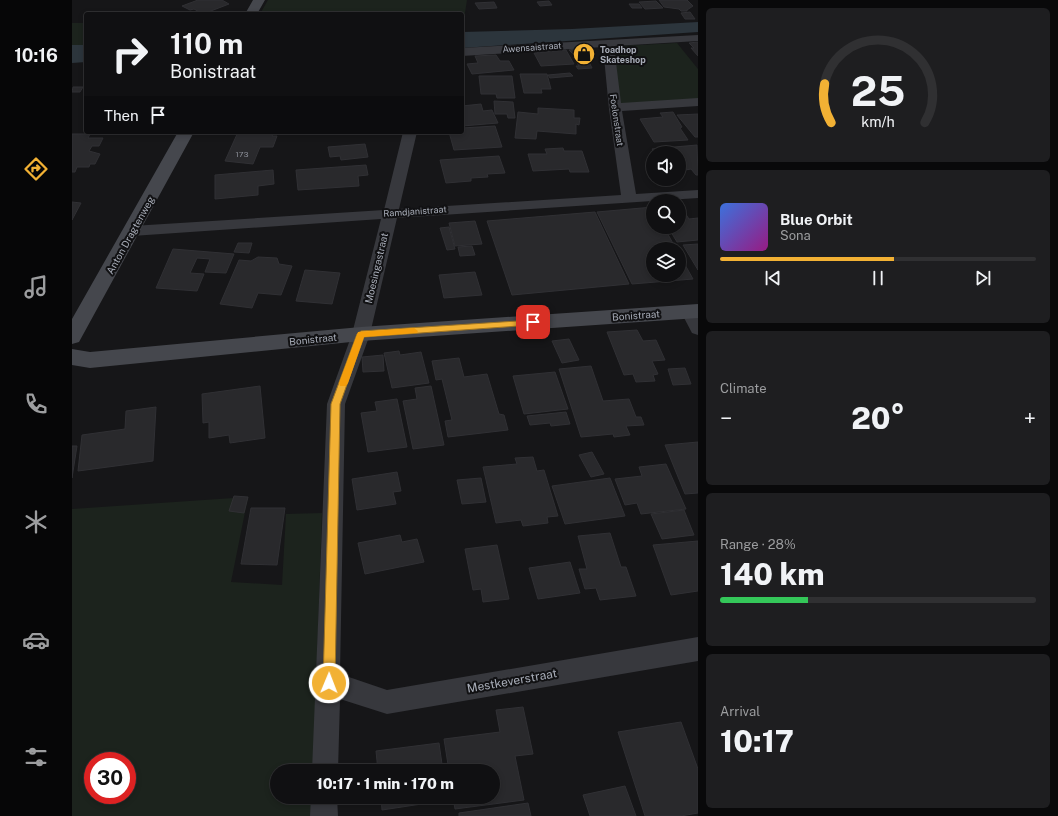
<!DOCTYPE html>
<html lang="en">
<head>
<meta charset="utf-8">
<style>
  :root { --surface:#101012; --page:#1e1e20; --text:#f1f3f6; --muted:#9c9d9f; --line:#303032; --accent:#f2b134 }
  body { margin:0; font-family:"Public Sans",sans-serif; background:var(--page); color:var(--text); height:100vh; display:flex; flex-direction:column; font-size:15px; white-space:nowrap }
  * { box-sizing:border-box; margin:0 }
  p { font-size:13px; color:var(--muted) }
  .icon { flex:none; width:22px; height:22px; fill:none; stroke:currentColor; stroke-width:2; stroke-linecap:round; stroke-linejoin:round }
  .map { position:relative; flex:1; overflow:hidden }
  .sheet { display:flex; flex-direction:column; gap:8px; padding:8px; background:#09090a; width:360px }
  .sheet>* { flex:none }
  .banner { position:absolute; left:12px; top:12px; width:380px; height:122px; border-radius:4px; box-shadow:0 2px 6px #0003,0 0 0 1px var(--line); background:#101012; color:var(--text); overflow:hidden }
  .tools { position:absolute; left:574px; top:146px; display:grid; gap:8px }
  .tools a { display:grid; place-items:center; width:40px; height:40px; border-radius:50%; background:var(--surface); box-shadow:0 2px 6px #0003,0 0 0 1px var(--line); font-size:20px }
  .speed { position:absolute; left:12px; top:752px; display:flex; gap:8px; font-size:20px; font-weight:700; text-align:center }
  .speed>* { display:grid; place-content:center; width:52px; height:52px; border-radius:50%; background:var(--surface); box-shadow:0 2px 6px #0003,0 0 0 1px var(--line); line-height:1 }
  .speed .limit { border:6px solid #d22; background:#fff; color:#111 }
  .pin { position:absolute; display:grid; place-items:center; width:34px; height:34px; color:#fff; margin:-17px; border-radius:8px; box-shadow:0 2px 6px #0006 }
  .me { position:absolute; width:44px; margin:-22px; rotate:1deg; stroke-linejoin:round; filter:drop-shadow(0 0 3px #0008) }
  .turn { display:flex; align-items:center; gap:14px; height:84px; padding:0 20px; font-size:18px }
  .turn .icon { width:52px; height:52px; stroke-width:2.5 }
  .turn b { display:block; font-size:28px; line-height:34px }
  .then { display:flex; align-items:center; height:38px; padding:0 20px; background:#0003; gap:8px; font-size:15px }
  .big { font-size:30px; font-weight:800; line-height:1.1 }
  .sheet .card { flex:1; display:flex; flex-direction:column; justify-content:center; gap:6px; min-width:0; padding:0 14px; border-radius:6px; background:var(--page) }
  .sheet .dial { align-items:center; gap:0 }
  .dial svg { height:104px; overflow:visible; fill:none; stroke:var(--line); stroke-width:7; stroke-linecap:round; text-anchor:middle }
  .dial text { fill:var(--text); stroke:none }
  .song { display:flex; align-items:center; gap:12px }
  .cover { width:48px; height:48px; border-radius:6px; background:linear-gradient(135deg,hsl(220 70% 55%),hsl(310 70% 35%)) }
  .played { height:4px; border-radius:2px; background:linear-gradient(90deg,var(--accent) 55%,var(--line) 55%) }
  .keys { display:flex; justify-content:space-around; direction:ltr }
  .heat { display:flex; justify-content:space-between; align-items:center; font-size:22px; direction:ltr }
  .charge { height:6px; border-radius:3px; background:linear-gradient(90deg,#34c759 28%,var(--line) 0) }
  .trip { position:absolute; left:198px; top:764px; width:230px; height:40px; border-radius:20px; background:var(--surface); box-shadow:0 2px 6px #0003,0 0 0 1px var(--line); font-weight:800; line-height:40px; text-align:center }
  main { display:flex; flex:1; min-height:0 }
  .tab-bar { display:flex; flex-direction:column; width:72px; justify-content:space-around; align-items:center; background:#060607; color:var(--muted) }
  .tab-bar .icon { width:28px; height:28px }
  .tab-bar .active { color:var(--accent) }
  .tab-bar b { font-size:18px; color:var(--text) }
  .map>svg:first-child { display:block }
</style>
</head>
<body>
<main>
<nav class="tab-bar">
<b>10:16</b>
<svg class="icon active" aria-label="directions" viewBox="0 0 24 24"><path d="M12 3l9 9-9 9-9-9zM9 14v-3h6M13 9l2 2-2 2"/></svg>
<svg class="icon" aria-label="music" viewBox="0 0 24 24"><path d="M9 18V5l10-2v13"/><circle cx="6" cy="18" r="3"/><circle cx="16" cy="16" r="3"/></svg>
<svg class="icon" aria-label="phone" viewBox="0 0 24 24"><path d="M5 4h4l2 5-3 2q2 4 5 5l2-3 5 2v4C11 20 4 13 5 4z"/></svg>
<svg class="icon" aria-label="climate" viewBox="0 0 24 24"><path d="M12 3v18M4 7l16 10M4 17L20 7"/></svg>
<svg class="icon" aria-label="car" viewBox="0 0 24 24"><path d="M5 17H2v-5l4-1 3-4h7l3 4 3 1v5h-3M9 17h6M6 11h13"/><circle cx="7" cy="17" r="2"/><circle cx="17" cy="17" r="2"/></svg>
<svg class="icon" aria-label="filters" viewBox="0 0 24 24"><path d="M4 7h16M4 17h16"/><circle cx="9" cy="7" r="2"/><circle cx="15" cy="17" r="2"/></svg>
</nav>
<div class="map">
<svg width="626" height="816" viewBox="0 0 626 816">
  <rect width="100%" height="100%" fill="#161618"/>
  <path fill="#1c231d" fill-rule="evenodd" d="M196 0H395L390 32V14H188Z
    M0 23H14V45H0Z
    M605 43 626 69V100L546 105 542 49 551 46Z
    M176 497 159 582 210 585 214 514 250 513 245 659 244 771H205V797H242L241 816H0V509ZM21 761H55V795H21Z"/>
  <path fill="#2c353c" d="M626 22V32L390 48V32L500 29Z
    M0 45H14V62L0 63Z"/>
  <path fill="#29292c" stroke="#303034" d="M126 0H150L157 4 131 14 122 9 118 10 110 6Z
    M587 0H615L621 6 615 10V11H609L607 9 592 7Z
    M477 1 480 5 468 6 465 2Z
    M584 1 591 8 573 9 567 2Z
    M422 2 425 8 407 9 403 3Z
    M557 4H567L570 8H560Z
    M618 12 623 19H613L609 13Z
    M626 42V56L619 48H622L617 43Z
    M512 47 519 54 504 57 497 50Z
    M494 50 502 64 469 66 462 53Z
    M424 55 428 61H437L442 70 400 74 395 64 406 63 403 56Z
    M516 60 520 68 506 69 504 66H507L504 61Z
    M498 73 501 76 478 78 476 75Z
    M448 74H475L479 89H469L470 93H452Z
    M407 76H440L443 98H425L424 94H409Z
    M1 87H11L8 92H0Z
    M422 101 441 102 443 118H436L435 114H423Z
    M409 104 411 111 420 110 426 123 390 126V106Z
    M466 108 502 110V118H508L507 125 504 124V134L465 131 464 139 443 138 446 112 466 114Z
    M601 112 610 127 608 128 616 140 582 142 568 119 591 117 588 113Z
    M626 114V137H623L605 115Z
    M423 126 430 147 382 150 377 132H390V128Z
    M166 132 201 134 200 136H205L201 147H188L181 164 153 161Z
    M0 134H18L16 138H31L27 146H20L17 151 28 154 23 164H18L17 167H5L3 172H0Z
    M293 144 296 157 269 160 268 156 258 157 256 147Z
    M625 145 626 175H624L619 169 607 171V153H583L580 149Z
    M491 148 492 151H510L517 172H498L497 169 461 171 456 154H475L473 149Z
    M427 156 433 173 415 174 416 177 399 178V181L374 183 368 160Z
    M294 165 296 175 286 176 287 186 226 190 224 170Z
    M201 170 202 184 186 186V195L143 199V175Z
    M0 202 9 203 0 220Z
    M581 207V227H592L604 249H581V275H607V254L621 279 560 284 525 212Z
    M609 207 617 219 626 218V240L605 242 596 227H607V208Z
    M523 212 557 284 440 295 415 221Z
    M403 221 410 244 383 246 377 223Z
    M377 227 383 249 375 250 368 228Z
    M166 243H180L177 253 162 252Z
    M626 244V270L611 245Z
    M400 246 403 255 388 256 386 247Z
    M101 249 162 254 154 273 133 272 138 259 125 258 118 273 132 274 125 291 84 288Z
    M186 257 205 258 207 264 220 266 209 295 186 293 180 308 148 304 167 260 179 261Z
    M233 270 268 273 260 304 224 301Z
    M403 272 410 295 372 298 367 275Z
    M565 330 571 341 584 340 593 360 580 361 586 374 581 375 583 381 564 382 561 374 552 375 535 332Z
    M497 339 507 360 490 363 480 341Z
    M327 351 328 355 349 352 357 383 320 388 312 353Z
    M311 355 312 371 291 372 290 357Z
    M387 358 392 377 415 374 427 414 432 415 436 430 376 437 373 421 380 420 370 379 364 380 360 361Z
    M519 366 531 401 557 399 564 417H569L572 425 554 426 558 435 542 437 541 434 509 437 487 369Z
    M613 368 619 384 601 385 596 369Z
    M483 372 496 409 452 414 441 376Z
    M188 386 193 438 158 443 157 435 137 438V422L131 423 130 394Z
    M359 386 372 445 341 449 331 401 345 399 343 388Z
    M325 399 335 447 296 452 289 413 305 411 303 402Z
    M84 407 81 461 6 471 10 435 53 429 54 411Z
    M494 412 498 424 479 426 478 423 458 425 455 416Z
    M626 442V493L613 494 593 445Z
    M0 446H5L0 478Z
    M520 452 532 474 519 477 507 455Z
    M461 457 465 471 472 470 486 516 475 517 476 523 451 526 449 520 424 523 411 467 445 464 443 458Z
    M594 464 614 509 569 514 565 503 553 505 543 479 570 476 567 467Z
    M325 472 329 491 321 492 324 504 285 510 280 479Z
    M409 478 414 502 390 504 385 480Z
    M538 478 553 516 493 524 480 486Z
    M162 496 176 497 172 513 157 511Z
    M179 508H213L205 565 169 564Z
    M612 510 622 535 590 539 579 514Z
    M538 533 549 567H554L564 596 528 600 524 588 513 589 507 569H515L506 536Z
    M328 535 330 542 345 539 352 562 293 574 286 543Z
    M626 541V591L599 595 581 545Z
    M425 545 437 599 411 602 409 589 401 590 393 549Z
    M498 562 508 593 466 599 457 568Z
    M451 707 461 754 443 756 452 800 383 809 381 797H421V771H377L372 739 428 732 424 710Z
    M609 722 626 769V813L609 816H573L546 732Z
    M367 743 371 771H306L304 751Z
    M553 786 564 816H518L511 795Z
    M309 797H375L376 800 310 810Z
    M456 803 459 816H387V813Z"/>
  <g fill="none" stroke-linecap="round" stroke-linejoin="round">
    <path fill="#37383d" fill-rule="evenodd" d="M626 35V41L542 46 549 103 626 98V106L550 111 564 194 626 190V198L325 218 298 334 273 404 268 674 315 690 626 637V661L315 714 268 699 266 771H240L255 404 280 334 309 219 60 236 55 234 52 231 55 228 60 226 312 210 331 132H345L327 209 549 195 537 109 531 47 390 56V48Z
      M618 306 624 308 626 311V335L620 333 609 312 612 308Z
      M239 797H265L266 816H238Z"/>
    <path fill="#45474d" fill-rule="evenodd" d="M181 0H193L185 14H173Z
      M106 132H122L7 342 0 344V319Z
      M626 304V318L289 341 18 368 0 365V349L18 352 289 327Z"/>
  </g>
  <path fill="#f2b134" stroke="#9d7322" d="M461 320 466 322 461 325 292 337 268 404 263 683 261 688 257 689 253 688 251 683 259 404 285 334 289 331Z"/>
  <path fill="#f59e0b" d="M342 328 346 331 345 333 292 337 276 383 274 386H268L267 383 286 332Z"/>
  <defs>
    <g id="shop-disc" transform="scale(1.15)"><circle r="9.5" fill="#f2b134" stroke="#111113"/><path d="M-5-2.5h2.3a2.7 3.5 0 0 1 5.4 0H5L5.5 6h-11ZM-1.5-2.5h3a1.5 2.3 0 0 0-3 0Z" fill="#111"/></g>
  </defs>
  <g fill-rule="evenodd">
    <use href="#shop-disc" x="512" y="54"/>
  </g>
  <g text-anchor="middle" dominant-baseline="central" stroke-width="4" stroke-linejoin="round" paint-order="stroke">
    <g font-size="8" fill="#888b94">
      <text x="170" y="154">173</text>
    </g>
    <g font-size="9" fill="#a8adb8" stroke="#111113">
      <text transform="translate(460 47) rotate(-4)">Awensaistraat</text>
      <text transform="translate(545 120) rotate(82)">Foelonstraat</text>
      <text transform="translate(343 211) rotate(-4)">Ramdjanistraat</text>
    </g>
    <g font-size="9" font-weight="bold" fill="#a8adb8" stroke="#111113" text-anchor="start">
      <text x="528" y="49">Toadhop<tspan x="528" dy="10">Skateshop</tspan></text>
    </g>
    <g font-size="10" fill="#a8adb8" stroke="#111113">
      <text transform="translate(58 235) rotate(-61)">Anton Dragtenweg</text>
      <text transform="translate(304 268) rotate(-77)">Moesingastraat</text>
      <text transform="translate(564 315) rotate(-4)">Bonistraat</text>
      <text transform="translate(241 339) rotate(-6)">Bonistraat</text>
    </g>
    <g font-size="12" fill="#a8adb8" stroke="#111113">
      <text transform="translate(440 681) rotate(-10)">Mestkeverstraat</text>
    </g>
  </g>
</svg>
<div class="tools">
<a><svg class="icon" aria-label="sound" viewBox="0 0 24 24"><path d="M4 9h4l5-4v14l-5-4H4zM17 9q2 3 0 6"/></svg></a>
<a><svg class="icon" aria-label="search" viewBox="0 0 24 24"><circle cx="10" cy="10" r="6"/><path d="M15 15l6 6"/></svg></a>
<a><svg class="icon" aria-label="layers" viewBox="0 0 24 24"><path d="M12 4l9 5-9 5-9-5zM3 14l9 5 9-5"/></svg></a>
</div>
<div class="speed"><div class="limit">30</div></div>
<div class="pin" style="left:461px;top:322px;background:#d93025"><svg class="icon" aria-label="arrive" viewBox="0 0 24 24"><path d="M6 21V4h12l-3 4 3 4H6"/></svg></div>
<svg class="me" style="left:257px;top:683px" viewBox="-20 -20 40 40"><circle r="17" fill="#f2b134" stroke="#fff" stroke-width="3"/><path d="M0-11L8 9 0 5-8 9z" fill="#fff"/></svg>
<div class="trip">10:17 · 1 min · 170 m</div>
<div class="banner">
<div class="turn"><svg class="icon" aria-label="right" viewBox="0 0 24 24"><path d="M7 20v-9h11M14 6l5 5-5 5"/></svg><div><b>110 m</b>Bonistraat</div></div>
<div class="then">Then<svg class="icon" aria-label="arrive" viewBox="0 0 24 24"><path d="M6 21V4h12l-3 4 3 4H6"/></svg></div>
</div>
</div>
<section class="sheet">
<div class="card dial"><svg viewBox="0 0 100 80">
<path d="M14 69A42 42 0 1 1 86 69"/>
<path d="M14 69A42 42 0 0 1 9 39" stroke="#f2b134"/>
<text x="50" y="56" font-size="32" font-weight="700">25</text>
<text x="50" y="72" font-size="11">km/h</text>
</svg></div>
<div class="card">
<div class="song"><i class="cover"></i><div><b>Blue Orbit</b><p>Sona</p></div></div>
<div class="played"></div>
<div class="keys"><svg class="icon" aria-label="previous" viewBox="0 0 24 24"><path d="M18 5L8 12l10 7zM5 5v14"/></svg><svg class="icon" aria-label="pause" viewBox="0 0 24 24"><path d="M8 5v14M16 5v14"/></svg><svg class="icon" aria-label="next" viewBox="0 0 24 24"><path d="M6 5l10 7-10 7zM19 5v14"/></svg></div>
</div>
<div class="card"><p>Climate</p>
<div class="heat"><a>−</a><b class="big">20°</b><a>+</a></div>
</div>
<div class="card"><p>Range · 28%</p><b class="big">140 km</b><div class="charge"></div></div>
<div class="card"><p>Arrival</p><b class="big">10:17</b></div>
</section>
</main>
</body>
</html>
